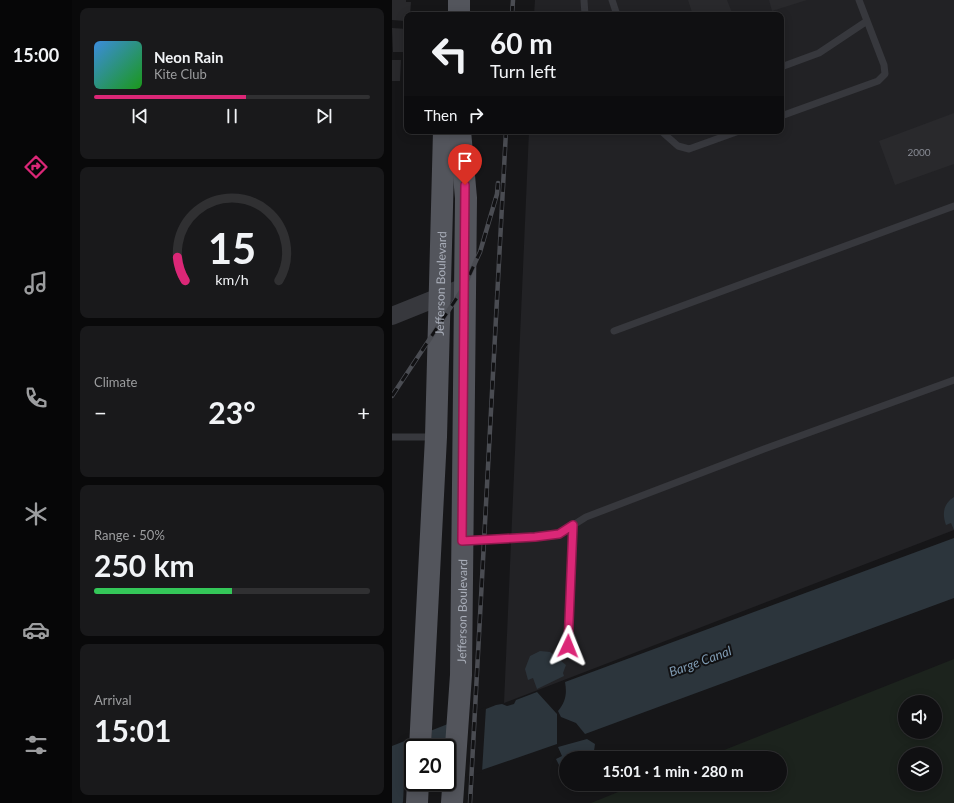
<!DOCTYPE html>
<html lang="en">
<head>
<meta charset="utf-8">
<style>
  :root { --surface:#101012; --page:#19191b; --text:#f1f3f6; --muted:#9c9d9f; --line:#303032; --accent:#db2777 }
  body { margin:0; font-family:Lato,sans-serif; background:var(--page); color:var(--text); height:100vh; display:flex; flex-direction:column; font-size:15px; white-space:nowrap }
  * { box-sizing:border-box; margin:0 }
  p { font-size:13px; color:var(--muted) }
  .icon { flex:none; width:22px; height:22px; fill:none; stroke:currentColor; stroke-width:2; stroke-linecap:round; stroke-linejoin:round }
  .map { position:relative; flex:1; overflow:hidden }
  .side { display:flex; flex-direction:column; gap:8px; padding:8px; background:#09090a; width:320px }
  .side>* { flex:none }
  .top-card { position:absolute; left:12px; top:12px; width:380px; height:122px; border-radius:8px; box-shadow:0 2px 10px #0003,0 0 0 1px var(--line); background:#101012; color:var(--text); overflow:hidden }
  .fabs { position:absolute; left:506px; top:695px; display:grid; gap:8px }
  .fabs a { display:grid; place-items:center; width:44px; height:44px; border-radius:50%; background:var(--surface); box-shadow:0 2px 10px #0003,0 0 0 1px var(--line); font-size:20px }
  .speed { position:absolute; left:12px; top:739px; display:flex; gap:8px; font-size:20px; font-weight:700; text-align:center }
  .speed>* { display:grid; place-content:center; width:52px; height:52px; border-radius:50%; background:var(--surface); box-shadow:0 2px 10px #0003,0 0 0 1px var(--line); line-height:1 }
  .speed .limit { border:2px solid #111; border-radius:6px; background:#fff; color:#111 }
  .pin { position:absolute; display:grid; place-items:center; width:34px; height:34px; color:#fff; margin:-41px -17px; border-radius:50% 50% 50% 0; rotate:-45deg; box-shadow:0 0 4px #0007 }
  .pin .icon { rotate:45deg }
  .me { position:absolute; width:44px; margin:-22px; rotate:2deg; stroke-linejoin:round; filter:drop-shadow(0 0 3px #0008) }
  .turn { display:flex; align-items:center; gap:14px; height:84px; padding:0 20px; font-size:18px }
  .turn .icon { width:52px; height:52px; stroke-width:2.5 }
  .turn b { display:block; font-size:28px; line-height:34px }
  .then { display:flex; align-items:center; height:38px; padding:0 20px; background:#0003; gap:8px; font-size:15px }
  .big { font-size:30px; font-weight:700; line-height:1.1 }
  .side .widget { flex:1; display:flex; flex-direction:column; justify-content:center; gap:6px; min-width:0; padding:0 14px; border-radius:8px; background:var(--page) }
  .side .dial { align-items:center; gap:0 }
  .dial svg { height:104px; overflow:visible; fill:none; stroke:var(--line); stroke-width:7; stroke-linecap:round; text-anchor:middle }
  .dial text { fill:var(--text); stroke:none }
  .song { display:flex; align-items:center; gap:12px }
  .cover { width:48px; height:48px; border-radius:6px; background:linear-gradient(135deg,hsl(210 70% 55%),hsl(120 70% 35%)) }
  .played { height:4px; border-radius:2px; background:linear-gradient(90deg,var(--accent) 55%,var(--line) 55%) }
  .keys { display:flex; justify-content:space-around; direction:ltr }
  .heat { display:flex; justify-content:space-between; align-items:center; font-size:22px; direction:ltr }
  .charge { height:6px; border-radius:3px; background:linear-gradient(90deg,#34c759 50%,var(--line) 0) }
  .trip { position:absolute; left:167px; top:751px; width:228px; height:40px; border-radius:20px; background:var(--surface); box-shadow:0 2px 10px #0003,0 0 0 1px var(--line); font-weight:700; line-height:40px; text-align:center }
  main { display:flex; flex:1; min-height:0 }
  .tabs { display:flex; flex-direction:column; width:72px; justify-content:space-around; align-items:center; background:#060607; color:var(--muted) }
  .tabs .icon { width:28px; height:28px }
  .tabs .selected { color:var(--accent) }
  .tabs b { font-size:18px; color:var(--text) }
  .map>svg:first-child { display:block }
</style>
</head>
<body>
<main>
<nav class="tabs">
<b>15:00</b>
<svg class="icon selected" aria-label="directions" viewBox="0 0 24 24"><path d="M12 3l9 9-9 9-9-9zM9 14v-3h6M13 9l2 2-2 2"/></svg>
<svg class="icon" aria-label="music" viewBox="0 0 24 24"><path d="M9 18V5l10-2v13"/><circle cx="6" cy="18" r="3"/><circle cx="16" cy="16" r="3"/></svg>
<svg class="icon" aria-label="phone" viewBox="0 0 24 24"><path d="M5 4h4l2 5-3 2q2 4 5 5l2-3 5 2v4C11 20 4 13 5 4z"/></svg>
<svg class="icon" aria-label="climate" viewBox="0 0 24 24"><path d="M12 3v18M4 7l16 10M4 17L20 7"/></svg>
<svg class="icon" aria-label="car" viewBox="0 0 24 24"><path d="M5 17H2v-5l4-1 3-4h7l3 4 3 1v5h-3M9 17h6M6 11h13"/><circle cx="7" cy="17" r="2"/><circle cx="17" cy="17" r="2"/></svg>
<svg class="icon" aria-label="filters" viewBox="0 0 24 24"><path d="M4 7h16M4 17h16"/><circle cx="9" cy="7" r="2"/><circle cx="15" cy="17" r="2"/></svg>
</nav>
<section class="side">
<div class="widget">
<div class="song"><i class="cover"></i><div><b>Neon Rain</b><p>Kite Club</p></div></div>
<div class="played"></div>
<div class="keys"><svg class="icon" aria-label="previous" viewBox="0 0 24 24"><path d="M18 5L8 12l10 7zM5 5v14"/></svg><svg class="icon" aria-label="pause" viewBox="0 0 24 24"><path d="M8 5v14M16 5v14"/></svg><svg class="icon" aria-label="next" viewBox="0 0 24 24"><path d="M6 5l10 7-10 7zM19 5v14"/></svg></div>
</div>
<div class="widget dial"><svg viewBox="0 0 100 80">
<path d="M14 69A42 42 0 1 1 86 69"/>
<path d="M14 69A42 42 0 0 1 8 51" stroke="#db2777"/>
<text x="50" y="56" font-size="32" font-weight="700">15</text>
<text x="50" y="72" font-size="11">km/h</text>
</svg></div>
<div class="widget"><p>Climate</p>
<div class="heat"><a>−</a><b class="big">23°</b><a>+</a></div>
</div>
<div class="widget"><p>Range · 50%</p><b class="big">250 km</b><div class="charge"></div></div>
<div class="widget"><p>Arrival</p><b class="big">15:01</b></div>
</section>
<div class="map">
<svg width="562" height="803" viewBox="0 0 562 803">
  <rect width="100%" height="100%" fill="#161618"/>
  <path fill="#222225" d="M143 0H562V530L112 703 137 131H389V15H142Z"/>
  <path fill="#1c231d" fill-rule="evenodd" d="M562 659V803H199L246 784H388V758H312ZM513 702H543V732H513ZM513 754H543V784H513Z"/>
  <path fill="#2c353c" fill-rule="evenodd" d="M562 497V530L559 523 554 525C550 514 551 504 562 497Z
    M562 538V598L193 734 184 723 169 717 166 711C174 702 175 693 173 682Z
    M148 651 158 652 174 665 171 673 172 676 145 689 141 678 136 680 133 669 138 656Z
    M145 692 165 714V744L49 784 10 803H0V746L104 705 110 704 115 706 122 704 124 700ZM21 748H55V782H21Z
    M195 739 203 744 201 758H174V771L167 765 164 759 170 756 166 747Z"/>
  <path fill="#161618" d="M94 707 90 772 52 785 56 722Z
    M40 728 39 748H21V782H38L37 792 15 803H11L14 739Z"/>
  <path fill="#29292c" d="M0 0H14V2H19L18 15H15V19L13 18V21L0 20Z
    M296 0H335L341 15H301Z
    M377 0H415L380 11Z
    M0 28 15 29V49H12V52H1Z
    M0 60H9L8 81H0Z
    M562 113V164L503 185 487 141Z"/>
  <g fill="none" stroke-linecap="round" stroke-linejoin="round">
    <path stroke="#37383d" stroke-width="7" d="M192 0 193 15
      M220 0 225 15
      M389 67 427 53 475 21
      M389 116 486 81 493 74 492 65 467 0
      M269 131 286 146 297 149 347 131
      M222 331 562 206
      M0 437H42
      M72 541 143 537 167 534 194 517 372 449 562 380
      M176 646 181 525"/>
    <path stroke="#37383d" stroke-width="18" d="M0 316 72 287"/>
    <g stroke="#53555c" stroke-width="22">
      <path d="M67 15V0"/>
      <path id="s1" d="M28 748 44 437 52 131"/>
      <path d="M25 803 26 782"/>
      <path id="s2" d="M60 803 69 675 74 198 68 131"/>
    </g>
    <g stroke="#4a4c52" stroke-width="4.5">
      <path id="rail" d="M120 15 121 0
        M0 396 72 287 88 252 105 194 106 183
        M78 803 114 131"/>
    </g>
    <use href="#rail" stroke="#111113" stroke-width="3" stroke-dasharray="9" stroke-linecap="butt"/>
  </g>
  <g fill="none" stroke-linecap="round" stroke-linejoin="round">
    <g stroke="#8e194d" stroke-width="10">
      <path id="route" d="M73 185 70 541 143 537 167 534 181 525 176 646"/>
    </g>
    <use href="#route" stroke="#db2777" stroke-width="7"/>
  </g>
  <g text-anchor="middle" dominant-baseline="central" stroke-width="4" stroke-linejoin="round" paint-order="stroke">
    <g font-size="10" fill="#888b94">
      <text x="527" y="152">2000</text>
    </g>
    <g font-size="12" fill="#a8adb8" stroke="#111113">
      <text stroke="none"><textPath href="#s1" startOffset="465">Jefferson Boulevard</textPath></text>
      <text stroke="none"><textPath href="#s2" startOffset="192">Jefferson Boulevard</textPath></text>
    </g>
    <g font-size="13" font-style="italic" fill="#7f9bb3" stroke="#111113">
      <text transform="translate(308 661) rotate(-20)">Barge Canal</text>
    </g>
  </g>
</svg>
<div class="fabs">
<a><svg class="icon" aria-label="sound" viewBox="0 0 24 24"><path d="M4 9h4l5-4v14l-5-4H4zM17 9q2 3 0 6"/></svg></a>
<a><svg class="icon" aria-label="layers" viewBox="0 0 24 24"><path d="M12 4l9 5-9 5-9-5zM3 14l9 5 9-5"/></svg></a>
</div>
<div class="speed"><div class="limit">20</div></div>
<div class="pin" style="left:73px;top:185px;background:#d93025"><svg class="icon" aria-label="arrive" viewBox="0 0 24 24"><path d="M6 21V4h12l-3 4 3 4H6"/></svg></div>
<svg class="me" style="left:176px;top:646px" viewBox="-20 -20 40 40"><path d="M0-17L14 15 0 8-14 15z" fill="#db2777" stroke="#fff" stroke-width="4"/></svg>
<div class="trip">15:01 · 1 min · 280 m</div>
<div class="top-card">
<div class="turn"><svg class="icon" aria-label="left" viewBox="0 0 24 24"><path d="M17 20v-9H6M10 6l-5 5 5 5"/></svg><div><b>60 m</b>Turn left</div></div>
<div class="then">Then<svg class="icon" aria-label="right" viewBox="0 0 24 24"><path d="M7 20v-9h11M14 6l5 5-5 5"/></svg></div>
</div>
</div>
</main>
</body>
</html>
